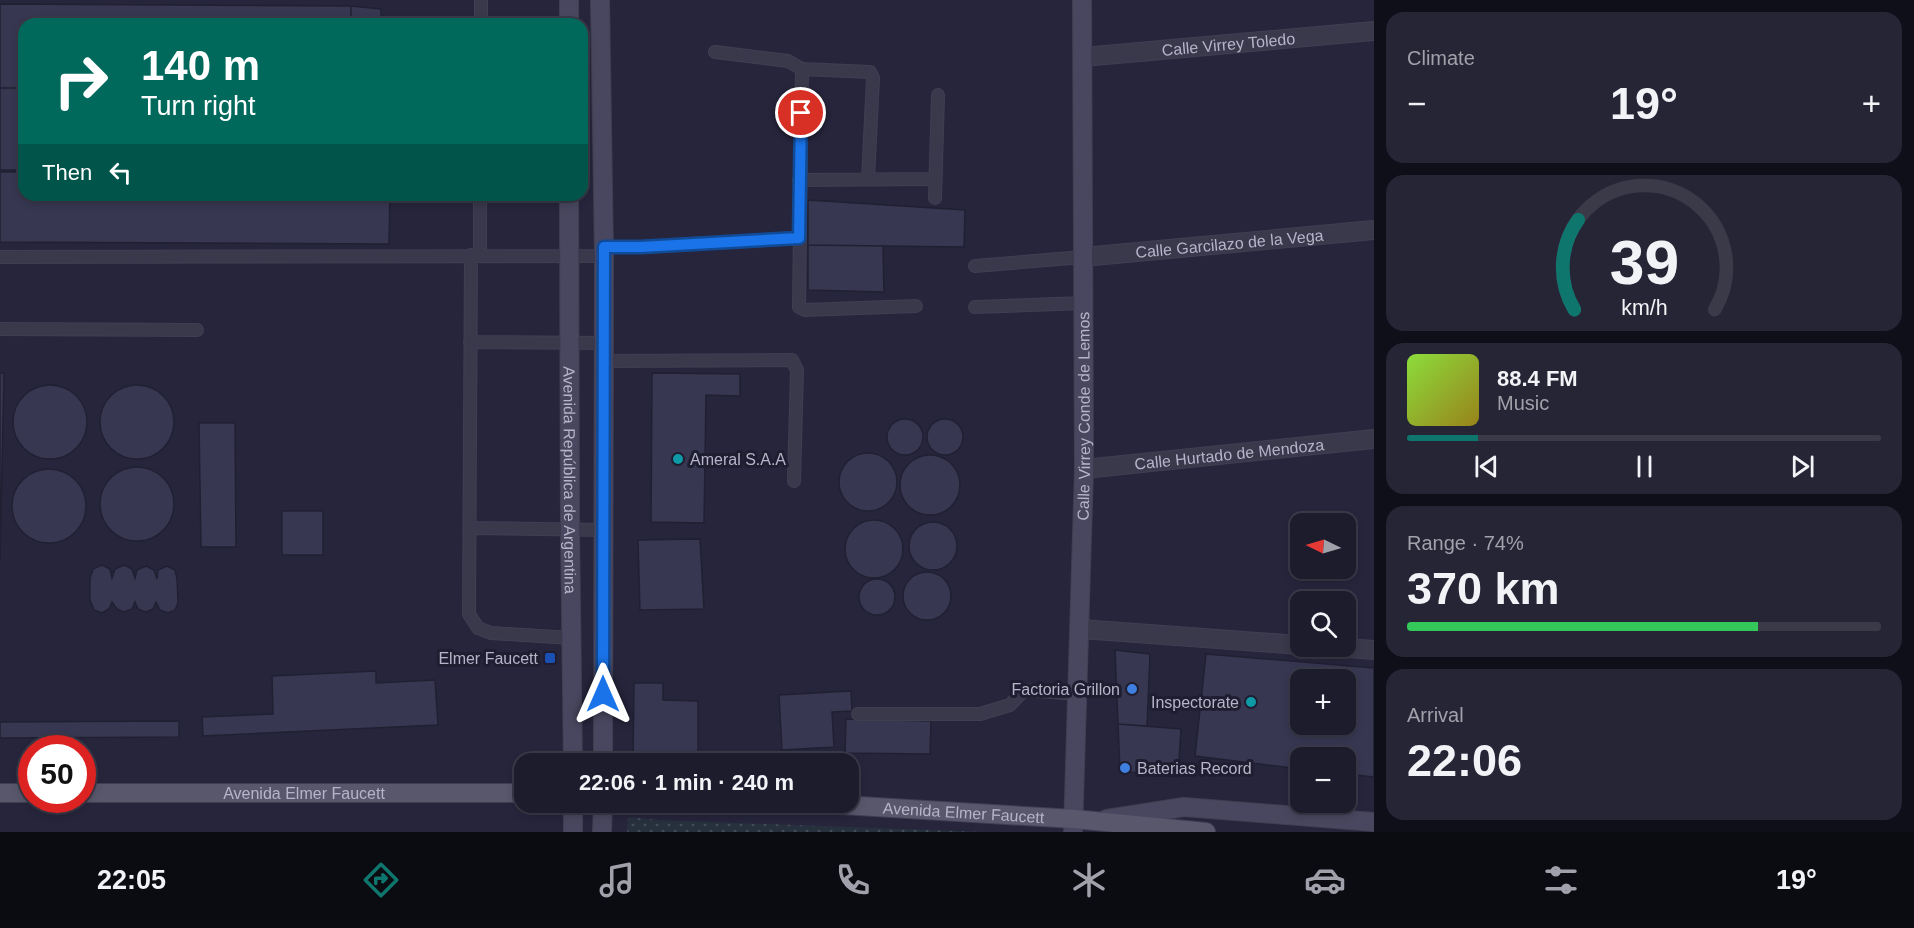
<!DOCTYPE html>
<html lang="en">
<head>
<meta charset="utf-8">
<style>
  :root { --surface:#1c1c2d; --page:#252535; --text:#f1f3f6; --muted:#a0a1aa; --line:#3a3a49; --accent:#0f766e }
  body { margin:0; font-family:Arial,sans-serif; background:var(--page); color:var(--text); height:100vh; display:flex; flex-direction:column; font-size:22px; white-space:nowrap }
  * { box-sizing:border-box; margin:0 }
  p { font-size:20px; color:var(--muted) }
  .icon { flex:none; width:33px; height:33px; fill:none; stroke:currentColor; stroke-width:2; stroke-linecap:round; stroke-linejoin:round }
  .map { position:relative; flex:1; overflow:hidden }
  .side { display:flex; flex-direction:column; gap:12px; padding:12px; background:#0f0f19; width:540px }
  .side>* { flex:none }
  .guide { position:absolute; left:18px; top:18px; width:570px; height:183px; border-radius:18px; box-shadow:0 3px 9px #0003,0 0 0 2px var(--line); background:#00695c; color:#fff; overflow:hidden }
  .needle { width:39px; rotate:275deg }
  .fabs { position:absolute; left:1290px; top:513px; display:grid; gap:12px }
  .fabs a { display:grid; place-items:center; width:66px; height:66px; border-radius:12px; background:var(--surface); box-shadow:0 3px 9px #0003,0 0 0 2px var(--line); font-size:30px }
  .speed { position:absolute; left:18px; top:735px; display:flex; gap:12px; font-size:30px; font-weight:700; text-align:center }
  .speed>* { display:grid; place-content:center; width:78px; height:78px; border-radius:50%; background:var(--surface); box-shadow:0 3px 9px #0003,0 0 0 2px var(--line); line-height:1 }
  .speed .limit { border:9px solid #d22; background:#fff; color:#111 }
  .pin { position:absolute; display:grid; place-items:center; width:51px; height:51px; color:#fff; margin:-26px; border:3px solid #fff; border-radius:50%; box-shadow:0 2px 6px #0007 }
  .me { position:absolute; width:66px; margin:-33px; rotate:0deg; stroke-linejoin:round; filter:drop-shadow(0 0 4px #0008) }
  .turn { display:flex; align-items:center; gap:21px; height:126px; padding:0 24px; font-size:27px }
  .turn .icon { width:78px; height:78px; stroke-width:2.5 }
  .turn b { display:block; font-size:42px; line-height:51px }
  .then { display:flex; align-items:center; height:57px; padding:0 24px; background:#0003; gap:12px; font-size:22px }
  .big { font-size:45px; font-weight:700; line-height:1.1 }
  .side .widget { flex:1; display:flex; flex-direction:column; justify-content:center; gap:9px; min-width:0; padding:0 21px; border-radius:18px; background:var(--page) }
  .side .dial { align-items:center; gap:0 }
  .dial svg { height:156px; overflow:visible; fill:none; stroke:var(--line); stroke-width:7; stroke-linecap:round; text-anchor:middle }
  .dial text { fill:var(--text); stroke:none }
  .song { display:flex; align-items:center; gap:18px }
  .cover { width:72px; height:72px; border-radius:9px; background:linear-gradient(135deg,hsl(90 70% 55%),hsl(50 70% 35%)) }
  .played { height:6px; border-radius:3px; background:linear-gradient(90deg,var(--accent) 15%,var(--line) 15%) }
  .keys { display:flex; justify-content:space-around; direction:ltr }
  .heat { display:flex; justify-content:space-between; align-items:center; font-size:33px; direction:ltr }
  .charge { height:9px; border-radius:4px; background:linear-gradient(90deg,#34c759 74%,var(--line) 0) }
  .trip { position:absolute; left:514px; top:753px; width:345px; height:60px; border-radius:18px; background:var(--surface); box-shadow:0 3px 9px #0003,0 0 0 2px var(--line); font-weight:700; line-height:60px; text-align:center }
  .tab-bar { display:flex; height:96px; justify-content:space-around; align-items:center; background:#0b0b12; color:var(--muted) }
  .tab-bar .icon { width:42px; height:42px }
  .tab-bar .current { color:var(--accent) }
  .tab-bar b { font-size:27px; color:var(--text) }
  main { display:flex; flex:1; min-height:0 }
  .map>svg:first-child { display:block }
</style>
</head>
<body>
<main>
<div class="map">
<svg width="1374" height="832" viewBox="0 0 1374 832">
  <defs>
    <pattern id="grass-dots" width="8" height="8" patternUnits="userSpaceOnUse" patternTransform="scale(1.5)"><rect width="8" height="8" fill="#27303d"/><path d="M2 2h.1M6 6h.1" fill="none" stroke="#444c58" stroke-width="1.8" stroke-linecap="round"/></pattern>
  </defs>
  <rect width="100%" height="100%" fill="#26253c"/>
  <path fill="url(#grass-dots)" d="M628 817 659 820 984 832H627Z"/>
  <path fill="#383752" stroke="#212033" stroke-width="1.5" fill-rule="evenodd" d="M0 4 351 6V24H24V88H0Z
    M351 6 381 9V24H351Z
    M0 88H24V170H0Z
    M0 172H24V195H390L389 244 0 242Z
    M808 200 965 210 964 247 808 245Z
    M808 245 883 246 884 292 808 290Z
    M0 373H4L0 561Z
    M652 373 740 374V396L706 395 704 523 651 522Z
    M100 422a37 37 0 1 1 74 0a37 37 0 1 1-74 0Z
    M13 422a37 37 0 1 1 74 0a37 37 0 1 1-74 0Z
    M887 437a18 18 0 1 1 36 0a18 18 0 1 1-36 0Z
    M927 437a18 18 0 1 1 36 0a18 18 0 1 1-36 0Z
    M199 423H235L236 547H201Z
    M839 482a29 29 0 1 1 58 0a29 29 0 1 1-58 0Z
    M900 485a30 30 0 1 1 60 0a30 30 0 1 1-60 0Z
    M100 504a37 37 0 1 1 74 0a37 37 0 1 1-74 0Z
    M12 506a37 37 0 1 1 74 0a37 37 0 1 1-74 0Z
    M282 511H323V555H282Z
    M845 549a29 29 0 1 1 58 0a29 29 0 1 1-58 0Z
    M909 546a24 24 0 1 1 48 0a24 24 0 1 1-48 0Z
    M700 539 704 609 640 610 638 540Z
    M102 565 110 569 112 578 115 569 124 565 132 569 135 578 137 570 146 566 154 570 157 579 158 570 167 566 175 570 177 579 178 603 175 610 168 613 160 610 156 602 153 609 146 612 138 609 135 602 132 609 124 612 117 609 112 602 109 609 102 613 94 610 90 600V578L93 569Z
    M903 596a24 24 0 1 1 48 0a24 24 0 1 1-48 0Z
    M859 597a18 18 0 1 1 36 0a18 18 0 1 1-36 0Z
    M1115 650 1150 654 1147 726 1118 724Z
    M1206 654 1374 668V777L1346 774V758H1300V769L1195 756ZM1300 680H1346V724H1300Z
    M376 671V683L435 680 438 725 203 736 202 717 273 714 272 676Z
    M634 683H663V700L698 701V758H633Z
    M851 691 852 711 832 712 834 747 782 750 779 695Z
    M846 719 931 721 930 754 845 753Z
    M179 721V737L0 738V722Z
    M1118 724 1181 729 1178 777 1120 771Z"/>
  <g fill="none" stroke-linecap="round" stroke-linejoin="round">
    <g stroke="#403f52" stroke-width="14">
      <path id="lane" d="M481 24V0
        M715 52 788 61 802 69 870 72 873 78 868 179
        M802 69 799 307 805 310 916 306
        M799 180 935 179
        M935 198 938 95
        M604 247H641L799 238
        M471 255 469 614 478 628 491 633 571 638
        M480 255V195
        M0 257 604 256
        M975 266 1083 257
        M975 307 1084 303
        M0 329 197 330
        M470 342 604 343
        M605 361 792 360 797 370 794 481
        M469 528 604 530
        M858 714H980L1010 705 1024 690 1079 694"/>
    </g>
    <g stroke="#403f52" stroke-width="20">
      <g id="street">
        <path id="s1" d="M1083 57 1374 31"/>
        <path id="s2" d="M1083 257 1374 230"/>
        <path id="s3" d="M1084 469 1374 439"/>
        <path d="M1081 629 1300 645"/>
        <path d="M1321 646 1374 650"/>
      </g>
    </g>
    <g stroke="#403f52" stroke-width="20">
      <g id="secondary">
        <path d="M569 0V24"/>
        <path d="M600 0 604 256 603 764"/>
        <path id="s4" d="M569 195 570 530 573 764"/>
        <path d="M573 802V832"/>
        <path d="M1107 819 1184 807 1374 822"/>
        <path d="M602 832 603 802"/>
        <path id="s5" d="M1073 832 1084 469 1082 0"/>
      </g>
    </g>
    <g stroke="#403f52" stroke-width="20">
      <g id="primary">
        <path d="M0 793H32"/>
        <path id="s6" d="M82 793H525"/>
        <path id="s7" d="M793 802 1074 819 1206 832"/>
      </g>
    </g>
    <use href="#lane" stroke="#3a394c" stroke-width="12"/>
    <use href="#street" stroke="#3a394c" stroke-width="18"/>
    <use href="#secondary" stroke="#49475f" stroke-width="18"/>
    <use href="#primary" stroke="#58576c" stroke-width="18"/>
  </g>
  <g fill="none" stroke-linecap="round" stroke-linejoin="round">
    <g stroke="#114b97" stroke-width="15">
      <path id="route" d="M603 694 604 247H641L799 238 801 113"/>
    </g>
    <use href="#route" stroke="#1a73e8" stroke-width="10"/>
  </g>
  <g fill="#0f9aa8" stroke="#1f1e31" stroke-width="2">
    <circle cx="678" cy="459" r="6"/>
    <circle cx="1251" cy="702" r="6"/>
  </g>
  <rect fill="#1a4fb4" stroke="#1f1e31" stroke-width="2" x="544" y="652" width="12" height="12" rx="3"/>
  <g fill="#3f7fe0" stroke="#1f1e31" stroke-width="2">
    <circle cx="1132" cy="689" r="6"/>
    <circle cx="1125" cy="768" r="6"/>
  </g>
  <g text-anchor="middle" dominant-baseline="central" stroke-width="6" stroke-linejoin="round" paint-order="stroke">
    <g font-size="16" fill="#b6b4c8" stroke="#1f1e31">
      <text stroke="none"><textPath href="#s1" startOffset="146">Calle Virrey Toledo</textPath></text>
      <text stroke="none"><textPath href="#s2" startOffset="147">Calle Garcilazo de la Vega</textPath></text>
      <text stroke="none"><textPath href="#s5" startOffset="416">Calle Virrey Conde de Lemos</textPath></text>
      <text stroke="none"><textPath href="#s3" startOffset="146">Calle Hurtado de Mendoza</textPath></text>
      <text stroke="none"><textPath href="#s4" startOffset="285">Avenida República de Argentina</textPath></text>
      <text stroke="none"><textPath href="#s6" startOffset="222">Avenida Elmer Faucett</textPath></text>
      <text stroke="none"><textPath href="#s7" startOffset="171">Avenida Elmer Faucett</textPath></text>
    </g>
    <g font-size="16" fill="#b6b4c8" stroke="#1f1e31" text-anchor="end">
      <text x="690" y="459" text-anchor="start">Ameral S.A.A</text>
      <text x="538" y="658">Elmer Faucett</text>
      <text x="1120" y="689">Factoria Grillon</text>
      <text x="1239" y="702">Inspectorate</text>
      <text x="1137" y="768" text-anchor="start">Baterias Record</text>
    </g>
  </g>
</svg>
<div class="fabs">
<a><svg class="needle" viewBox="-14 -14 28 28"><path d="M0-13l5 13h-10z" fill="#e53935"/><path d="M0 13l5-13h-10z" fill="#a0a1aa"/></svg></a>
<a><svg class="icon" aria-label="search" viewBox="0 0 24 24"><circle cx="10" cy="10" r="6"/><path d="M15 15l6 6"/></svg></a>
<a>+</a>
<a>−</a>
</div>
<div class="speed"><div class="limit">50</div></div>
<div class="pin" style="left:801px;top:113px;background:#d93025"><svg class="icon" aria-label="arrive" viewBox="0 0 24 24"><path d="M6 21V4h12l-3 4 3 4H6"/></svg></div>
<svg class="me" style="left:603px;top:694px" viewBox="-20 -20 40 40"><path d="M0-17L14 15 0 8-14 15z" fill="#1a73e8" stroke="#fff" stroke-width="4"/></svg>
<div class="trip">22:06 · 1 min · 240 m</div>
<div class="guide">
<div class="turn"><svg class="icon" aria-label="right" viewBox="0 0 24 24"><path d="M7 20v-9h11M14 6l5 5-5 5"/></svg><div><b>140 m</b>Turn right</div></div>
<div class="then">Then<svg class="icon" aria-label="left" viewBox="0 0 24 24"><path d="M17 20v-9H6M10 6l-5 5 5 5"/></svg></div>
</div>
</div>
<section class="side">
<div class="widget"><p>Climate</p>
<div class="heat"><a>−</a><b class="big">19°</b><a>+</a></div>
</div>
<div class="widget dial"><svg viewBox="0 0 100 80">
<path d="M14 69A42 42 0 1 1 86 69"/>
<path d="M14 69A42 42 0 0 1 16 23" stroke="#0f766e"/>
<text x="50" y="56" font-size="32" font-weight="700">39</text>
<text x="50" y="72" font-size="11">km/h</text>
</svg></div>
<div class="widget">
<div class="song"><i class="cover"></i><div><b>88.4 FM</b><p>Music</p></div></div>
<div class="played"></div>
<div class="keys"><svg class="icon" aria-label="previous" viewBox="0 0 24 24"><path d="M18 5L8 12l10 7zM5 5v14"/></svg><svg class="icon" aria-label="pause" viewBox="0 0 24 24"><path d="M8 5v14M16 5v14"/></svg><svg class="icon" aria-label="next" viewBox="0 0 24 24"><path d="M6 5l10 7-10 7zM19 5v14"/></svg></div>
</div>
<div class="widget"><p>Range · 74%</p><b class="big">370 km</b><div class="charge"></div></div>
<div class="widget"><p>Arrival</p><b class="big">22:06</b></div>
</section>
</main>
<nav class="tab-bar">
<b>22:05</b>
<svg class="icon current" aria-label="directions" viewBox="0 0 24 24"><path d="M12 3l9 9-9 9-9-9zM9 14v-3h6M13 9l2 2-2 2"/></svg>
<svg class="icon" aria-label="music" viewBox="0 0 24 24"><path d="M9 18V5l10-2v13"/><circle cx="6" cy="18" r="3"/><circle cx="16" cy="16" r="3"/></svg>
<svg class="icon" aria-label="phone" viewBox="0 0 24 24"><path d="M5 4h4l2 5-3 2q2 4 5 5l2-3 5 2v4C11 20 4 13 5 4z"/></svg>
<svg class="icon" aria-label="climate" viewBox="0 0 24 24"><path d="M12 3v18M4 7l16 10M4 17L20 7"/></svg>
<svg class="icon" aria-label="car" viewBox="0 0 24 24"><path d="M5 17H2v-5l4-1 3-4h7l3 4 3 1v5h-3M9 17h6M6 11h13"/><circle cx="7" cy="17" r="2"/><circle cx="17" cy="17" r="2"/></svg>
<svg class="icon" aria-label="filters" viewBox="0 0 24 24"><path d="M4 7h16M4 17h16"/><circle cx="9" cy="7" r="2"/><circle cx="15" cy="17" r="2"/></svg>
<b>19°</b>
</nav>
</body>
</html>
